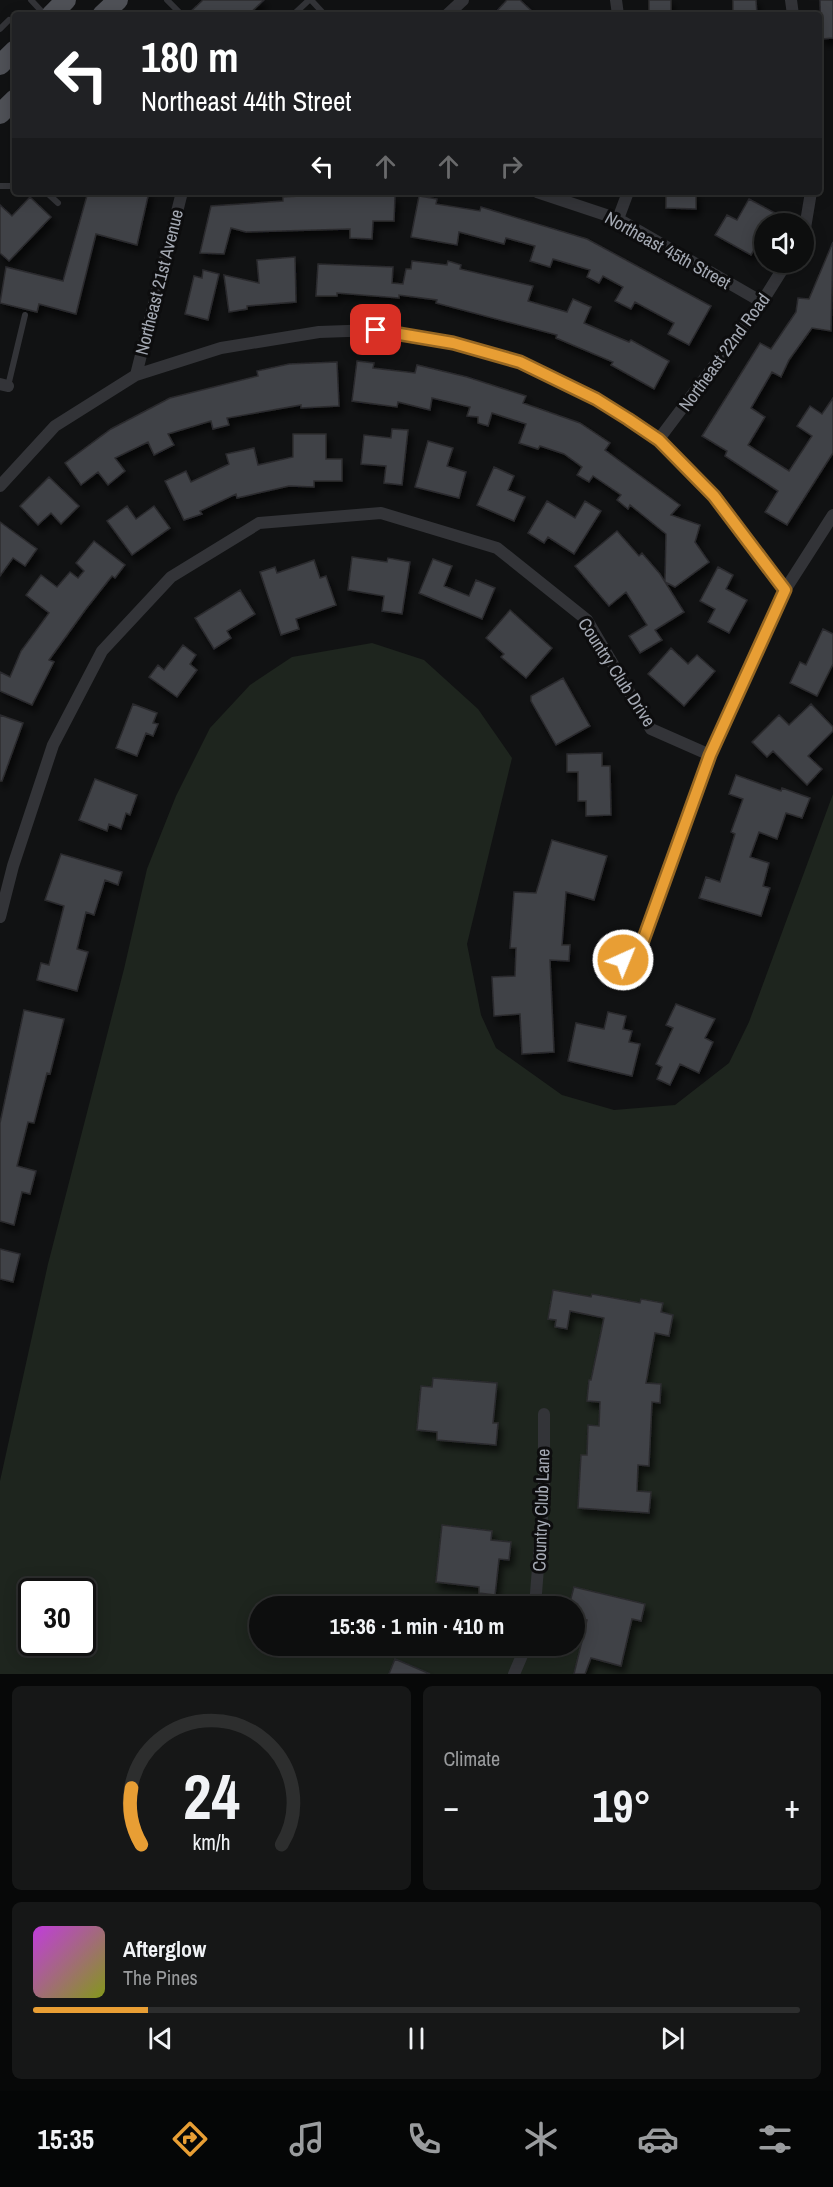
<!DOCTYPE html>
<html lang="en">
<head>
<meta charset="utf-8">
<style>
  :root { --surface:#0d0e0e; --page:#161717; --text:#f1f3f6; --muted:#9a9c9e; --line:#2d2e2e; --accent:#e89e34 }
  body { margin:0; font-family:"Archivo Narrow",sans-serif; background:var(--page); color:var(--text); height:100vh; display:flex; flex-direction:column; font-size:22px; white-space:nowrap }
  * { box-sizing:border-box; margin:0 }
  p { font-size:20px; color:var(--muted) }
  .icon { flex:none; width:33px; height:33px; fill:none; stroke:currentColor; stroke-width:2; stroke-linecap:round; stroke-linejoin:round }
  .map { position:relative; height:1674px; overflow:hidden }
  .panel { display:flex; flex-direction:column; gap:12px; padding:12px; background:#070808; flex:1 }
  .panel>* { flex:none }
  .top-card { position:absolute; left:12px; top:12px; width:810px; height:183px; border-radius:6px; box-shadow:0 3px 15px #0003,0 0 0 2px var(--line); background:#202124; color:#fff; overflow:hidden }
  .controls { position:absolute; left:754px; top:213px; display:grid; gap:12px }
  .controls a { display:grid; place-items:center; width:60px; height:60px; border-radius:50%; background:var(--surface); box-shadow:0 3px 15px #0003,0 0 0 2px var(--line); font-size:30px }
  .speed { position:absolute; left:18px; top:1578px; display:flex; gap:12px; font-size:30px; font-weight:700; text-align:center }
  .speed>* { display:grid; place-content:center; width:78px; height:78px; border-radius:50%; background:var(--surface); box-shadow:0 3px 15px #0003,0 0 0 2px var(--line); line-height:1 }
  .speed .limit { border:3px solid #111; border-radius:9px; background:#fff; color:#111 }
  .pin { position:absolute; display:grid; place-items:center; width:51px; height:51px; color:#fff; margin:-26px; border-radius:12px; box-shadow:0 3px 9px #0006 }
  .me { position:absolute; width:66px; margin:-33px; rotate:44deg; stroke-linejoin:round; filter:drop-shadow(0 0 4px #0008) }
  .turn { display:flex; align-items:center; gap:21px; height:126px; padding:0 30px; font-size:27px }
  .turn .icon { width:78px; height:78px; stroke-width:2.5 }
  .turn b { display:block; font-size:42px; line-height:51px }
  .lanes { display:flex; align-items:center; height:57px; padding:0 30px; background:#0003; justify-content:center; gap:30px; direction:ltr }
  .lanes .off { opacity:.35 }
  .big { font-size:45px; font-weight:700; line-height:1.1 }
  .panel .card { flex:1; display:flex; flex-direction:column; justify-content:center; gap:9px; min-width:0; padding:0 21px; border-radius:9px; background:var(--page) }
  .panel .dial { align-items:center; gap:0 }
  .dial svg { height:156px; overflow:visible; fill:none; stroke:var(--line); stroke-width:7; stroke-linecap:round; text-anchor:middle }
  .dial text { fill:var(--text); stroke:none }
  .song { display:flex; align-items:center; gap:18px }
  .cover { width:72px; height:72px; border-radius:9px; background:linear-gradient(135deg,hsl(290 70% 55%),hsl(70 70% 35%)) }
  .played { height:6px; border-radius:3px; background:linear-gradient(90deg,var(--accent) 15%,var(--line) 15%) }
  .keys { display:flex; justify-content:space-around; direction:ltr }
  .heat { display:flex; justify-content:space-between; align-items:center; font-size:33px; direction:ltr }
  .panel .tiles { flex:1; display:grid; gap:12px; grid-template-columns:1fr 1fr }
  .card:last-child { grid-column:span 2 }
  .trip { position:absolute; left:249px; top:1596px; width:336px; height:60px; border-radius:30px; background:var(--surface); box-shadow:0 3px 15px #0003,0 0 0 2px var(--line); font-weight:700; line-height:60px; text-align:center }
  .dock { display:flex; height:96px; justify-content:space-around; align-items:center; background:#050606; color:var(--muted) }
  .dock .icon { width:42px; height:42px }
  .dock .on { color:var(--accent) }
  .dock b { font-size:27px; color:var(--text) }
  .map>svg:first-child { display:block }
</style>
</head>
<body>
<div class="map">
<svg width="833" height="1674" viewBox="0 0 833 1674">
  <defs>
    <filter id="shadow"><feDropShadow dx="3.5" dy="6" stdDeviation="3" flood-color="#0009"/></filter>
  </defs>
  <rect width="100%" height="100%" fill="#111213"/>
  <path fill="#1e251e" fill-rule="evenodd" d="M372 643 424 660 478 709 512 758 467 944 481 1015 496 1048 562 1095 614 1110 675 1105 729 1063 749 1022 833 794V1674H0V1481L48 1264 124 969 147 869 176 796 210 728 250 685 292 657ZM32 1592H82V1642H32ZM260 1606H574V1646H260Z"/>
  <path fill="#414246" stroke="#2c2c2f" stroke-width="1.5" filter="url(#shadow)" d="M203 0H264L248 15H187Z
    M507 0H520L536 15H493Z
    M649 0H671V15H649Z
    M733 0H756L757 15H733Z
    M820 0H833V38L821 39Z
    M88 192H149L137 245 96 234 76 314 39 304 37 312 0 303 6 267 63 281Z
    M666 192H696V209L666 208Z
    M336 194 395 196 394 221H373L372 239 350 238V229L246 232 231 228 224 254 200 253 211 206 283 201V197Z
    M419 196 437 199 436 204 480 211 481 207 587 239 711 306 689 345 668 334 674 323 635 302 631 309 615 301 623 287 603 276 599 283 587 277 590 270 553 259 550 267 530 261 535 246 506 238 504 244 459 232 457 245 411 237Z
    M30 197 51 217 9 261 0 253V205L12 216Z
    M749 199 775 213 769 224H765V231L751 255 715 235 727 215 737 220Z
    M833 242 831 331 812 328 789 360 781 377 772 372 751 408 765 417 748 445 789 471 812 436 797 426 810 406 822 414 833 398V453L787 525 765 512 778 491 725 456 727 451 702 436 760 343 771 349 796 312 798 298 809 299Z
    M295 257 296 302 247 306V309L229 312 224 275 259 283 257 260Z
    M412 261 447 265 448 261 461 265 460 269 533 286 528 301 567 312 573 299 591 307 584 323 629 342 631 340 669 361 654 389 611 365 613 362 556 338 557 335 436 303 437 300 399 295V298L337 293V296H316L318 264 393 267 392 283 403 284 406 269H411Z
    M203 270 219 274 208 320 185 314 194 276 202 278Z
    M357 361 374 363 373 368 415 373 417 365 467 377 526 396 523 403 580 423 610 443 605 450 680 505 671 515 700 525 695 542 709 562 675 587 665 582 666 534 630 505 628 509 617 500 621 495 593 476 589 482 577 475 582 467 564 454 540 446 538 449 519 443 526 424 492 413 488 426 478 423V417L467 416 470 407 432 398 430 410 398 402 397 407 352 401Z
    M337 362 339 406 301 408V405L227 418 229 425 213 429 211 421 168 434 174 445 154 455 148 442 115 458 125 471 108 485 98 472 81 485 65 463 111 429 170 398 258 376 257 371 289 364Z
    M392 429 408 430 402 485 384 483 386 466 361 464 364 435 391 438Z
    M293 434H326V459H342V481H314V487L289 486 237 498 236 494 200 511 202 514 184 520 165 481 186 471 191 482 229 464 226 454 254 448 258 465 293 457Z
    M428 441 453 448 447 466 466 472 459 498 415 487Z
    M494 467 514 476 508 490 525 497 514 521 477 505Z
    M49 477 79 506 61 524 51 513 38 525 20 506Z
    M547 501 575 518 585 501 601 511 574 554 548 537 544 543 528 533Z
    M127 506 136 519 154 506 170 528 132 555 107 521Z
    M0 522 37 549 25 566 13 558 0 576Z
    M617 531 639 556 642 553 660 574 684 612 655 630 662 640 640 653 629 636 647 625 626 592 609 606 575 566Z
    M94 541 125 565 115 578 112 576 86 609 49 660 54 662 32 705 0 691V672L10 677 21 651 49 613 26 595 41 575 57 587 70 572 78 578 84 571 76 563Z
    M352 557 387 562 388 558 410 562 402 614 382 611 384 596 348 590Z
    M433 559 452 566 444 586 469 596 476 580 495 588 482 619 419 593Z
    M314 560 320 578 326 576 336 605 296 619 299 629 281 635 260 572 275 567 277 573Z
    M718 567 733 575 726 589 747 600 729 633 708 622 715 609 700 601Z
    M240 590 255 614 227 631 231 638 214 649 195 618Z
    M510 610 552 648 526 678 501 657 504 654 486 638Z
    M823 629 833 634V664L817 696 790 683 800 662 806 665Z
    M183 645 196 655 190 664 197 670 177 697 149 677 158 665 164 670Z
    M671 648 688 664 697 655 715 671 684 706 648 674Z
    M563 678 590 726 556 745 531 701V696Z
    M133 704 157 713 153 723 158 724 153 736 146 733 137 756 116 748Z
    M811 704 833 727V731L808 756 822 769 807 785 773 751 767 757 752 742 779 715 789 725Z
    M0 715 23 723 2 781H0Z
    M602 753V766H610L611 815 586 816V801H578V772H567V754Z
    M736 775 781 791 782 788 810 798 802 818 786 813 777 839 759 832 750 857 769 863 763 886 770 888 761 916 699 898 706 877 720 882 735 834 731 832 743 799 729 794Z
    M95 779 137 795 130 815 126 813 121 829 109 824 107 831 79 820Z
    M552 840 607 856 594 900 566 892 562 945H570L569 961 550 960 554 1052 522 1054 520 1014 494 1016 492 977 515 976 516 948H510L514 892 536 893Z
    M61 854 122 872 118 885 105 880 94 915 86 912 77 949 88 952 77 991 37 980 41 963 49 965 64 906 45 900Z
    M676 1004 715 1019 705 1038 713 1042 699 1073 680 1064 670 1085 657 1079 662 1067 656 1064 673 1028 666 1025Z
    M24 1010 64 1019 50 1074 47 1073 34 1123 28 1122 17 1166 36 1171 30 1194 22 1192 14 1225 0 1221V1123Z
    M608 1012 626 1016 623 1029 632 1031 629 1042 640 1044 632 1076 568 1061 576 1023 604 1029Z
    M0 1249 20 1254 13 1282 0 1279Z
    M553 1290 591 1297 592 1294 640 1303 641 1299 663 1303 661 1312 673 1315 669 1336 655 1333 646 1383 661 1384 660 1403 652 1402 649 1466 638 1465 637 1491 651 1492 649 1513 578 1508 581 1455H587L588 1425 599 1426 600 1402 587 1401 589 1380H591L604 1318 570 1311 567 1329 555 1327 556 1320 548 1319Z
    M433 1378 497 1383 493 1423H498L496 1445 437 1440V1432L417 1430 421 1386 432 1387Z
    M442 1525 492 1531 491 1540 511 1542 509 1560 499 1559 495 1595 479 1593V1587L436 1582Z
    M574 1587 645 1604 641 1621 632 1619 621 1666 591 1658 585 1674H574L587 1620 574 1617V1606H569Z
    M395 1659 430 1674H389Z"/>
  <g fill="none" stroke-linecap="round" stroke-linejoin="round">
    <path stroke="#333438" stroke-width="6" d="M31 0 45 15
      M167 0 182 15
      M311 0 325 15
      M293 15 309 0
      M0 29 9 20
      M0 186H15
      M46 192 58 203
      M8 386 25 315"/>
    <path stroke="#333438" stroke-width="12" d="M616 0 618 15
      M791 0 793 15
      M447 15 463 0
      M537 192 618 219 762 302
      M618 219 628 192
      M804 234 811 192
      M136 375 221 348 319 332 376 330 453 343 520 361 596 399 659 439 714 496 785 590
      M0 384 8 386
      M659 439 762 302 787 262
      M0 486 55 426 136 375 182 192
      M0 917 13 866 53 745 102 651 171 577 259 523 381 513 497 548 587 620 651 729 710 755
      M623 960 640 949 710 755 785 590 833 515
      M535 1606 544 1492V1414
      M514 1674 526 1646"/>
    <path stroke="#4f5157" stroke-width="20" d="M51 15 66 0
      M102 15 118 0
      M0 65 15 50
      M0 114 15 99"/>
  </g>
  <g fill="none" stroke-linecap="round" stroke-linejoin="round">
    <g stroke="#976722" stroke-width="15">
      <path id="route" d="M376 330 453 343 520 362 596 399 628 419 659 440 714 496 785 590 710 755 640 949 623 960"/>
    </g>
    <use href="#route" stroke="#e89e34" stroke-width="10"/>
  </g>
  <g text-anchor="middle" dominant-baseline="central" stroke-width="6" stroke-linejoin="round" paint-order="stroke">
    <g font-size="18" fill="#a4a9b3" stroke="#0d0d0e">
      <text transform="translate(668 250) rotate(29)">Northeast 45th Street</text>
      <text transform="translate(159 282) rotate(-76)">Northeast 21st Avenue</text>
      <text transform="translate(724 352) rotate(-54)">Northeast 22nd Road</text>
      <text transform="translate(617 672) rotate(57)">Country Club Drive</text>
      <text transform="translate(541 1510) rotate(-88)">Country Club Lane</text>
    </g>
  </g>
</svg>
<div class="controls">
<a><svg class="icon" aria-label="sound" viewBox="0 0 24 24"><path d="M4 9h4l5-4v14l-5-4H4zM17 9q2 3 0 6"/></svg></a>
</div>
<div class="speed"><div class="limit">30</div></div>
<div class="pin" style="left:376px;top:330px;background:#d93025"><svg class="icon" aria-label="arrive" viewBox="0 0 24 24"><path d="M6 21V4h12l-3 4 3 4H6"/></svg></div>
<svg class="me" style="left:623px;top:960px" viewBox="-20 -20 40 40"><circle r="17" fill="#e89e34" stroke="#fff" stroke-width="3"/><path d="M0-11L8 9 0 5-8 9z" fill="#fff"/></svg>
<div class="trip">15:36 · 1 min · 410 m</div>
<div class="top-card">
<div class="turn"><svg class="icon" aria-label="left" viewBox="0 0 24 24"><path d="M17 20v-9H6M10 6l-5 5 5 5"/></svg><div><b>180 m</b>Northeast 44th Street</div></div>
<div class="lanes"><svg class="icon" aria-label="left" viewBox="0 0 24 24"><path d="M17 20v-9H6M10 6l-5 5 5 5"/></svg><svg class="icon off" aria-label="ahead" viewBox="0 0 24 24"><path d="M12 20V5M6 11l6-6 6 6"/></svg><svg class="icon off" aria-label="ahead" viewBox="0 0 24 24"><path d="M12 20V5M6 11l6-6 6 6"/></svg><svg class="icon off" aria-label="right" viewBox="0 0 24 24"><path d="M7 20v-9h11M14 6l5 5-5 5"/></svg></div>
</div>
</div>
<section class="panel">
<div class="tiles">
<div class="card dial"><svg viewBox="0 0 100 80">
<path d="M14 69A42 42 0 1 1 86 69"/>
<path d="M14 69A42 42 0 0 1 9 40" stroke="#e89e34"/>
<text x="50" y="56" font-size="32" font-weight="700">24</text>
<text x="50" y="72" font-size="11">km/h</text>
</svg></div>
<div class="card"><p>Climate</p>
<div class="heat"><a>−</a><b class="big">19°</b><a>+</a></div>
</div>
<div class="card">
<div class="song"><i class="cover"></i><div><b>Afterglow</b><p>The Pines</p></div></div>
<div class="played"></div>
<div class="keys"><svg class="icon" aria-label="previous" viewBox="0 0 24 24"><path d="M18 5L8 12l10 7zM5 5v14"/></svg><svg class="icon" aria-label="pause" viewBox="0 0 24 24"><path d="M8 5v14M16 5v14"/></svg><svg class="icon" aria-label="next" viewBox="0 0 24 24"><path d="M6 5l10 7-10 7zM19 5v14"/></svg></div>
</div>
</div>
</section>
<nav class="dock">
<b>15:35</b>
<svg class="icon on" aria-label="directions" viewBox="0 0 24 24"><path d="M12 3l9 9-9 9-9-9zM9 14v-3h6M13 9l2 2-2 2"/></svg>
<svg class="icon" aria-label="music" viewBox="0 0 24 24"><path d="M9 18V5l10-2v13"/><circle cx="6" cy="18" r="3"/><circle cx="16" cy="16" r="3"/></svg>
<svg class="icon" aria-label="phone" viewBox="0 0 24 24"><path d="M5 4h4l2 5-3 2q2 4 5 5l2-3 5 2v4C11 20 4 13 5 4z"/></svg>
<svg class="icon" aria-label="climate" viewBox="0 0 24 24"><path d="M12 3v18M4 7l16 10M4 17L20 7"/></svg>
<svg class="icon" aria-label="car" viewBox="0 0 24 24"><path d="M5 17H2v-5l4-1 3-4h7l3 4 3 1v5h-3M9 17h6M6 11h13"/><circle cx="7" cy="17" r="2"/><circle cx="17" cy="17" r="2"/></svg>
<svg class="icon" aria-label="filters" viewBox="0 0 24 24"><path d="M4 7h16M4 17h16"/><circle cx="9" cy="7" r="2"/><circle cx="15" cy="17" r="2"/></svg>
</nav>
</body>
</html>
